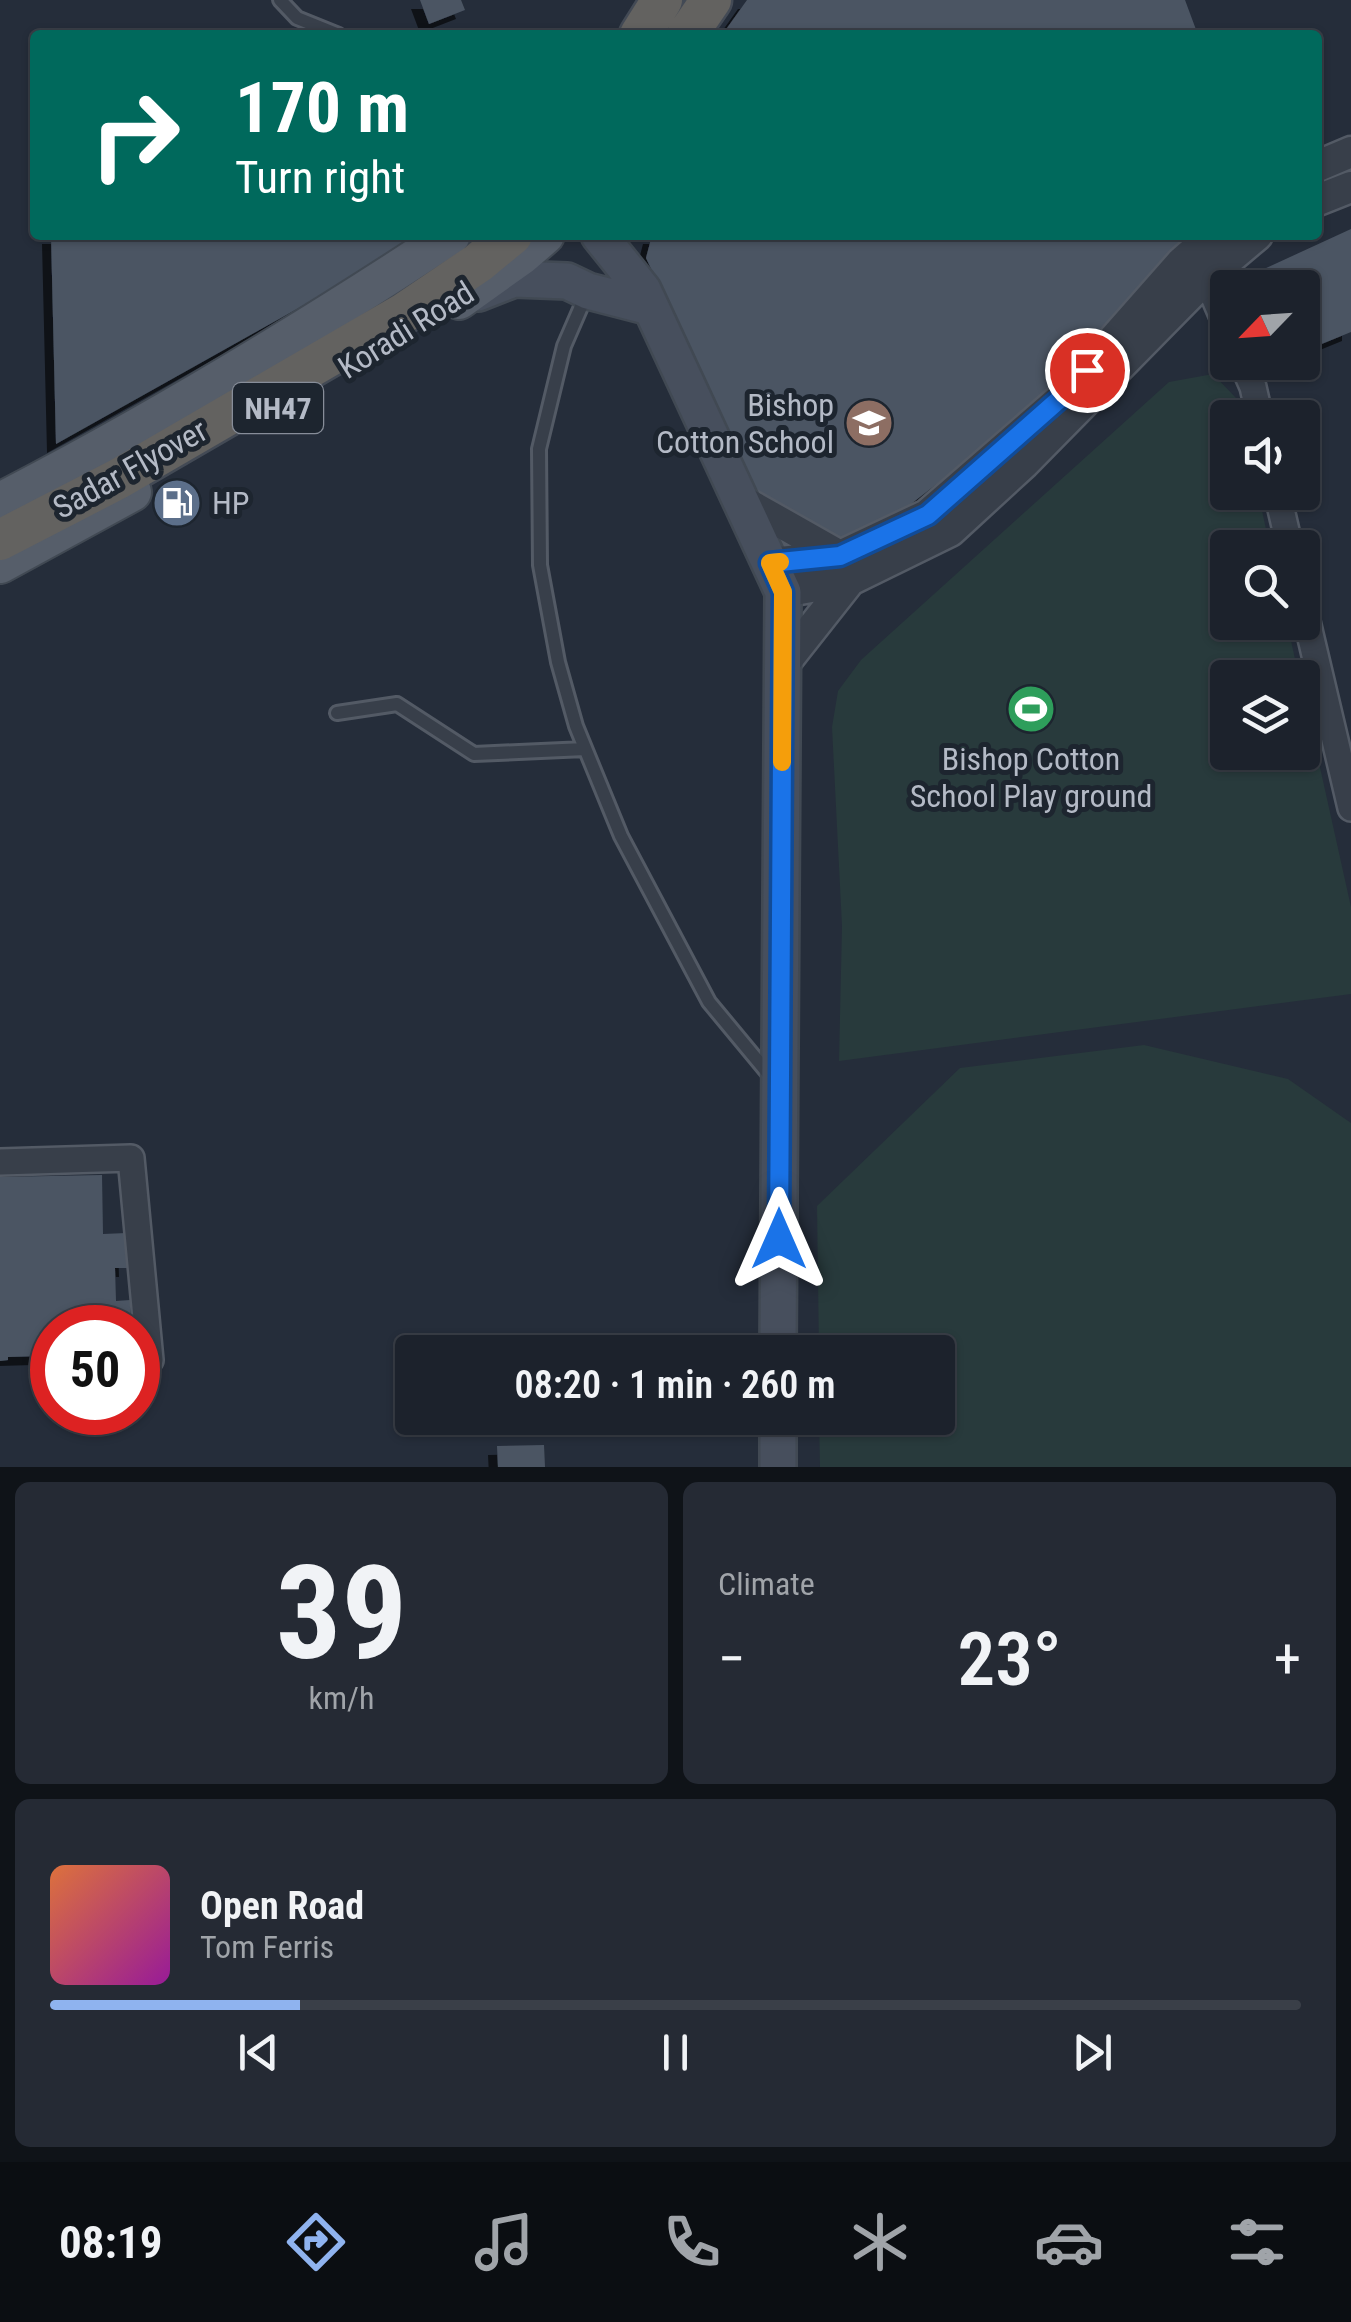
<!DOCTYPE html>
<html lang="en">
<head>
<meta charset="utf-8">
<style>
  :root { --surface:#1c222c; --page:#252a34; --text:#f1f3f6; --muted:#a0a4a9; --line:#3a3f48; --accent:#8fb3ef }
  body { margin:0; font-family:"Roboto Condensed",sans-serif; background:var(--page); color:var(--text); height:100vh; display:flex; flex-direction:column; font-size:38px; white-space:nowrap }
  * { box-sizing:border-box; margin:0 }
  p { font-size:32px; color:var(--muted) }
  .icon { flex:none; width:55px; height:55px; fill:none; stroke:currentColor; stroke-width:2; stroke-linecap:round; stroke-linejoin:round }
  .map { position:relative; height:1467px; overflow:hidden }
  .details { display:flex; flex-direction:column; gap:15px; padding:15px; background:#0f1318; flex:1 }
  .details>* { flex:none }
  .top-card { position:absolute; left:30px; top:30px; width:1292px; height:210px; border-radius:10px; box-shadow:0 2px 8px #0004,0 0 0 2px var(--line); background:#00695c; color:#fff; overflow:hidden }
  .needle { width:65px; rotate:245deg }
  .tools { position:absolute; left:1210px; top:270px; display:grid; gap:20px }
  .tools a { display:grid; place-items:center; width:110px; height:110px; border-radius:10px; background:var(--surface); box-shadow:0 2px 8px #0004,0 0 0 2px var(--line); font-size:50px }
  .speed { position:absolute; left:30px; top:1305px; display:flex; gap:20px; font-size:50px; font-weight:700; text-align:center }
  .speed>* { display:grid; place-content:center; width:130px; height:130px; border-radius:50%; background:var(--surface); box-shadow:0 2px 8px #0004,0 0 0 2px var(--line); line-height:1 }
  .speed .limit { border:15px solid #d22; background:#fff; color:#111 }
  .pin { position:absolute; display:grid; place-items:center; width:85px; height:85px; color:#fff; margin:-42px; border:5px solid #fff; border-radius:50%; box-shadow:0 2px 10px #0007 }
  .me { position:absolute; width:110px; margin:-55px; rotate:0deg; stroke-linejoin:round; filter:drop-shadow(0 0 8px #0008) }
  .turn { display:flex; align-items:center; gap:35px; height:210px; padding:0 40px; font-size:45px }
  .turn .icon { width:130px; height:130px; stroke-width:2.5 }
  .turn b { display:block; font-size:70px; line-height:85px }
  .big { font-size:75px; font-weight:600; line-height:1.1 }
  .details .tile { flex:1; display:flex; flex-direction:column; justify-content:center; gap:15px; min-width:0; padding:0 35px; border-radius:15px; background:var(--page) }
  .details .dial { align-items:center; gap:0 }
  .dial b { font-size:130px; line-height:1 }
  .song { display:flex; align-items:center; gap:30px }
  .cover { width:120px; height:120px; border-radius:15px; background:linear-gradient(135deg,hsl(20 70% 55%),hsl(300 70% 35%)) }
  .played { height:10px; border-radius:5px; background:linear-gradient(90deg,var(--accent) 20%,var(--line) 20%) }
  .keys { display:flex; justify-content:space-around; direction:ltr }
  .heat { display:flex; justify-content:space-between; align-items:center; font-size:55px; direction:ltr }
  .details .tiles { flex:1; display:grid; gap:15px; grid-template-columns:1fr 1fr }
  .tile:last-child { grid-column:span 2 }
  .trip { position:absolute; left:395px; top:1335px; width:560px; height:100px; border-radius:10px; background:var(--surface); box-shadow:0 2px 8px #0004,0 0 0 2px var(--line); font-weight:600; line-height:100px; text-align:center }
  .dock { display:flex; height:160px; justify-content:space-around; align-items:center; background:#0b0e12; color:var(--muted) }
  .dock .icon { width:70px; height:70px }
  .dock .active { color:var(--accent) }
  .dock b { font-size:45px; color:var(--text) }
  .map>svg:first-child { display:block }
</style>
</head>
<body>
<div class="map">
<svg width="1351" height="1467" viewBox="0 0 1351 1467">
  <defs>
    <filter id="shadow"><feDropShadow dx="-9" dy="9" stdDeviation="0" flood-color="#0009"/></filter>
  </defs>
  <rect width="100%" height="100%" fill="#252d3a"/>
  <path fill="#283a3c" d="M1213 374 1236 398 1241 417 1228 418V492L1258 493 1270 547 1228 548V622L1287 623 1299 677 1228 678V752H1302L1303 691 1351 907V994L839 1061 842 926 832 727 838 691 861 660 1169 382Z
    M1144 1045 1288 1079 1351 1123V1467H820L819 1418H938V1352H819L817 1206 960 1068Z"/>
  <path fill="#4b5563" filter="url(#shadow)" d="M420 0H461L465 10 429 24Z
    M747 0H1185L1198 35H722Z
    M1351 229V332L1302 352V288H1259L1264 269Z
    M51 235H429L56 444Z
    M652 235H1256L802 589 646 258Z
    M102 1175 103 1234 127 1233 128 1268H115L116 1301 130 1300 131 1328H52V1344H43V1356L8 1357V1360L0 1361V1177Z
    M544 1445 545 1467H498L497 1446Z"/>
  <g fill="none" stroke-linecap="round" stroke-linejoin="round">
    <g stroke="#535a65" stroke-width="18">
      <path id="service" d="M280 0 297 18 339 35
        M587 293 564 346 539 449 540 565 558 662 576 726 621 836 709 1002 772 1078
        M337 713 397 704 474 754 585 749"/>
    </g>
    <g stroke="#535a65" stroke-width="30">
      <path id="minor" d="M1206 278 1228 329
        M1242 362 1253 387 1260 418
        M1277 492 1290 548
        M1302 600 1351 808
        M0 1162 131 1158 150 1360"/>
    </g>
    <g stroke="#535a65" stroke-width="35">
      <path id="tertiary" d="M1318 166 1351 152
        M1318 200 1351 187
        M741 500 840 556
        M770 563 840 556 927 515 1063 397 1182 262 1213 235
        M783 592 850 580 950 531 1024 463 1206 278 1257 235
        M783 665 850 580"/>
    </g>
    <g stroke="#414953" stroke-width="40">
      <path id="secondary" d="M599 235 643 290 783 592 778 1352
        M478 293 514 279 567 281 588 291 650 307
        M778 1467V1418"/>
    </g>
    <g stroke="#414953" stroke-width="42">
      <path id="primary" d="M459 300 522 255 545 235
        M0 502C156 422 305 331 451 235
        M0 564 132 492"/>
    </g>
    <g stroke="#434a55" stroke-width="45">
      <path id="trunk" d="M640 35 662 0
        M687 35 711 0
        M0 540 118 479 404 313 478 263 512 235"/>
    </g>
    <use href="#service" stroke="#383f4a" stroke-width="12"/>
    <use href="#minor" stroke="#383f4a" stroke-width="25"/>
    <use href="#tertiary" stroke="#383f4a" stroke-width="30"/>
    <use href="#secondary" stroke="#474f5d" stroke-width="35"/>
    <use href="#primary" stroke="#565e6a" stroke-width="38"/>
    <use href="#trunk" stroke="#636260" stroke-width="40"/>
  </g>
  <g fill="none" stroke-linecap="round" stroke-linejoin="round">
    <g stroke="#114b97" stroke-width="25">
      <path id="route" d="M779 1239 783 592 770 563 840 556 928 515 1063 396 1087 370"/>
    </g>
    <use href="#route" stroke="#1a73e8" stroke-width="18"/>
    <path stroke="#f59e0b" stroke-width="18" d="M780 562 770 563 783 592 782 762"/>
  </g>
  <defs>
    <g id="school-disc" transform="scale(2.5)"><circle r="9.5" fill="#8d6e63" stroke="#1d252f"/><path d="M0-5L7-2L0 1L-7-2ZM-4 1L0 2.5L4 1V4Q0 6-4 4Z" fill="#fff"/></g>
    <g id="fuel-disc" transform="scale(2.5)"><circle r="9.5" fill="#5c6f8a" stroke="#1d252f"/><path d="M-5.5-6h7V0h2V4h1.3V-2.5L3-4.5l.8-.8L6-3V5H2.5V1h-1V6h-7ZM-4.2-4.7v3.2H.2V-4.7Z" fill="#fff"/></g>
    <g id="stadium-disc" transform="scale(2.5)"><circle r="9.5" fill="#2e9e5b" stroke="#1d252f"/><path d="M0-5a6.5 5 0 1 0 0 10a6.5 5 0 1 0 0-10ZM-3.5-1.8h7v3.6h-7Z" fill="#fff"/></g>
  </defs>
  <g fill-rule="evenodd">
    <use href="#school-disc" x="869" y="423"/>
    <use href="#fuel-disc" x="177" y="503"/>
    <use href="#stadium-disc" x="1031" y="709"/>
  </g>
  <g text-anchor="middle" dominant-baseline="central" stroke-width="10" stroke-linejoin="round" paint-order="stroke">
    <rect fill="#1d252f" stroke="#878d99" stroke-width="2.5" x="233" y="383" width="90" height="50" rx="8"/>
    <g font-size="30" font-weight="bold" fill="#b4bac6">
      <text x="278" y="408">NH47</text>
    </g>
    <g font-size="32" fill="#b4bac6" stroke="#1d252f">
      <text transform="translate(406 330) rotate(-32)">Koradi Road</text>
      <text transform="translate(130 469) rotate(-29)">Sadar Flyover</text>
    </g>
    <g font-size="32" fill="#b4bac6" stroke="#1d252f" text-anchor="end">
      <text x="834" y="405">Bishop<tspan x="834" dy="37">Cotton School</tspan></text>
      <text x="212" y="503" text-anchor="start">HP</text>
      <text x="1031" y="759" text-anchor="middle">Bishop Cotton<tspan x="1031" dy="37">School Play ground</tspan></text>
    </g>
  </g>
</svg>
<div class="tools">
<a><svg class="needle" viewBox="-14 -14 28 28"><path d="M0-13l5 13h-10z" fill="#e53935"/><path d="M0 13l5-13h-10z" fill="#a0a4a9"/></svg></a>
<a><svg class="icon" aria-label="sound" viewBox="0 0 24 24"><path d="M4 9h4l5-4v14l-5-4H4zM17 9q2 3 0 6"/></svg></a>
<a><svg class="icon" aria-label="search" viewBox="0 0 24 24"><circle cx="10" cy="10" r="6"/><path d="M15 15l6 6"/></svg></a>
<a><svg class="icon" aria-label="layers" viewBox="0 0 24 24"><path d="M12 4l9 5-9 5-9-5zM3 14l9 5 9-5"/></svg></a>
</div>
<div class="speed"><div class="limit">50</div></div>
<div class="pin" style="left:1087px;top:370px;background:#d93025"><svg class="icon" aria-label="arrive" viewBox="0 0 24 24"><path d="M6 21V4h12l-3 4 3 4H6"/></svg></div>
<svg class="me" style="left:779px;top:1239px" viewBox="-20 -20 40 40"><path d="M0-17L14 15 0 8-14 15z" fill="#1a73e8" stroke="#fff" stroke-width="4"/></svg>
<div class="trip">08:20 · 1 min · 260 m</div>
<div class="top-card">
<div class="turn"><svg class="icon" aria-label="right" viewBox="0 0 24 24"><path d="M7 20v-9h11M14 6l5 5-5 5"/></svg><div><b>170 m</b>Turn right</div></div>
</div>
</div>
<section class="details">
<div class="tiles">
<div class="tile dial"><b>39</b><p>km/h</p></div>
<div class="tile"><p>Climate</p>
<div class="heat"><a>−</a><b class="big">23°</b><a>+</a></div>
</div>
<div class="tile">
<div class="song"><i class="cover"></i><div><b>Open Road</b><p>Tom Ferris</p></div></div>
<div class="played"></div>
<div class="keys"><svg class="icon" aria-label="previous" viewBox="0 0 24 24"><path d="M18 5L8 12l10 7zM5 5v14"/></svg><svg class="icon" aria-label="pause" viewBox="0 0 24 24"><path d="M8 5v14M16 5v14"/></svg><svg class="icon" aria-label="next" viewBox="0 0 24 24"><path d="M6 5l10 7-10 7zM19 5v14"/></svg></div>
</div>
</div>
</section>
<nav class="dock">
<b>08:19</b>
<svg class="icon active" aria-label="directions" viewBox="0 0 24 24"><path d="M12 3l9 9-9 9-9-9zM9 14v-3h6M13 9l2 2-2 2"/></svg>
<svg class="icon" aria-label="music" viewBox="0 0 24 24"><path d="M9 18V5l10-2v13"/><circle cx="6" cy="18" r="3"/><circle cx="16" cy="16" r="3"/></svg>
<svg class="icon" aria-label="phone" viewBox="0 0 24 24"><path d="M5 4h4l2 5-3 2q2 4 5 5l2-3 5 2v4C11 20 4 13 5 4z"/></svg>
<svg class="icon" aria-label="climate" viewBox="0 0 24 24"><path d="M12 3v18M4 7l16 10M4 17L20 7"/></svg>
<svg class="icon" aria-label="car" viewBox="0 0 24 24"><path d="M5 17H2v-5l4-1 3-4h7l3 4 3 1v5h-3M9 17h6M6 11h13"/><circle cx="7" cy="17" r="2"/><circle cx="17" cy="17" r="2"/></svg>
<svg class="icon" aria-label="filters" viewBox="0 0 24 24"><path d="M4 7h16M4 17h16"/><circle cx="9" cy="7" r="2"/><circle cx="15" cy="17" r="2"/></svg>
</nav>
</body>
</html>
